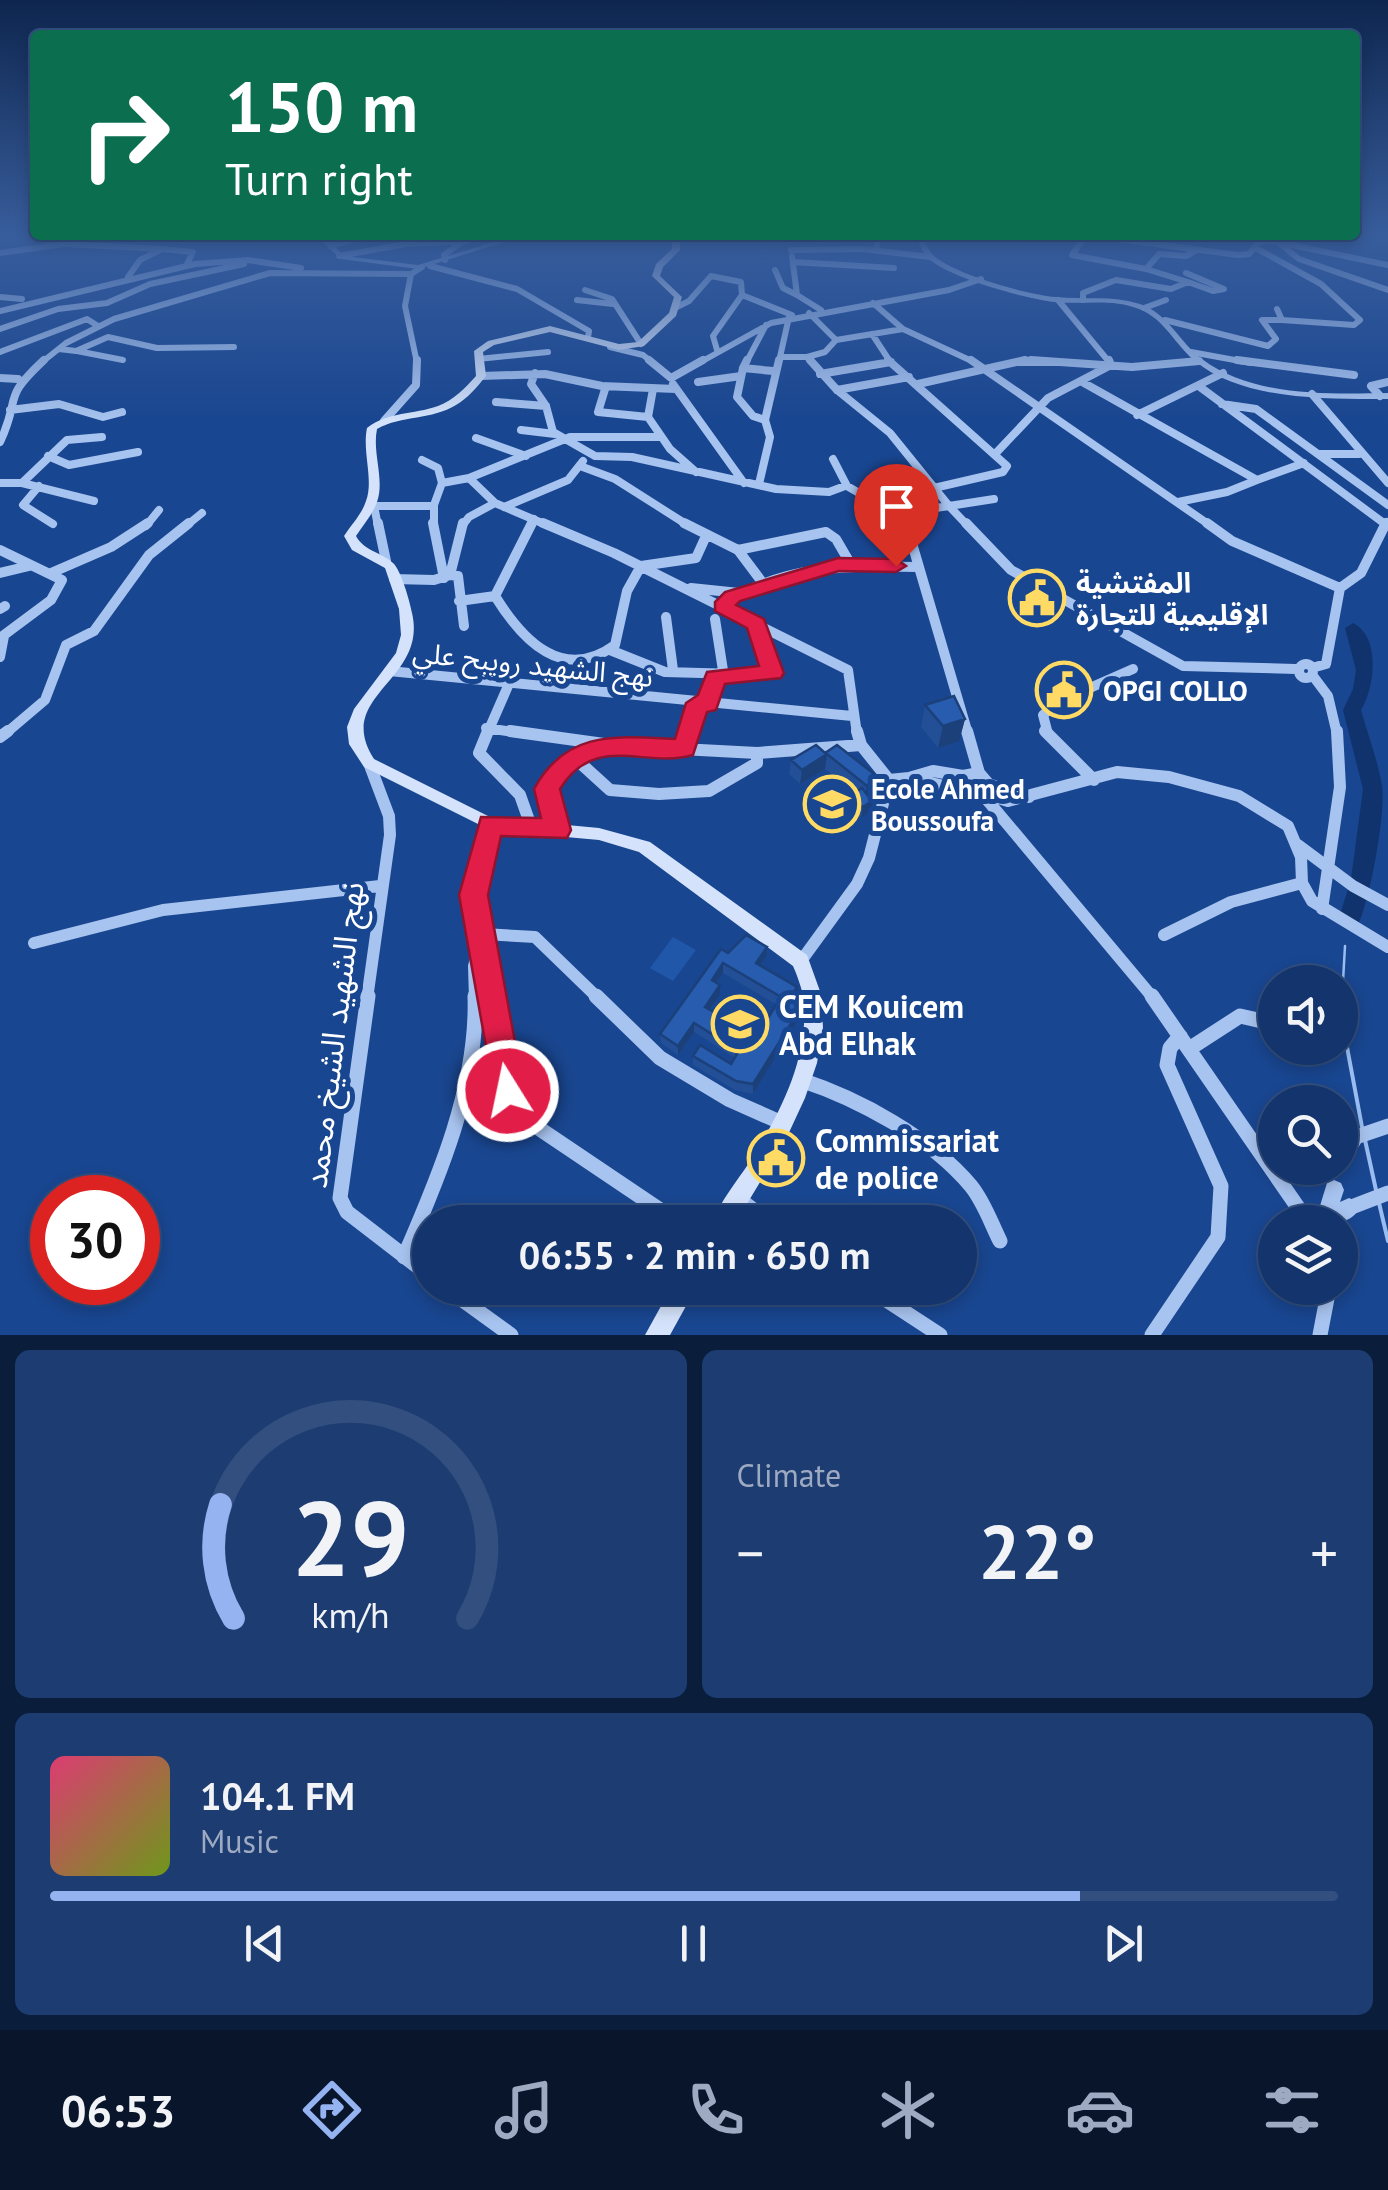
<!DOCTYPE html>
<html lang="en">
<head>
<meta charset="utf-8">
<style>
  :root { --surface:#13346c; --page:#1c3c72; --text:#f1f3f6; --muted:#9daac2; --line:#324f7f; --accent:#95b2f1 }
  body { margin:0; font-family:"PT Sans","Noto Sans Arabic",sans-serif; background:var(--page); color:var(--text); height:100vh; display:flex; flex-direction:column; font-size:38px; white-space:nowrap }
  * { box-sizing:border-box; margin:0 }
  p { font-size:32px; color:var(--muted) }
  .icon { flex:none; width:55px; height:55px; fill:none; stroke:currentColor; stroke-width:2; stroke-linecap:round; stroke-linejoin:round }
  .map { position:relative; height:1335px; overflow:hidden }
  .sheet { display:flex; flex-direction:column; gap:15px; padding:15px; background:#0a1d3b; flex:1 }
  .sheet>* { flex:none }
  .hud { position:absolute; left:30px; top:30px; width:1330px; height:210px; border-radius:10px; box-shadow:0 5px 15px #0003,0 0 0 2px var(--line); background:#0b6e4f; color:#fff; overflow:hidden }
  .fabs { position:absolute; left:1258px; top:965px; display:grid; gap:20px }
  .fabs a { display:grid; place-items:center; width:100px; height:100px; border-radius:50%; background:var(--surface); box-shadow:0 5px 15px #0003,0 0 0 2px var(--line); font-size:50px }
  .speed { position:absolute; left:30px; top:1175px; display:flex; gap:20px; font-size:50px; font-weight:700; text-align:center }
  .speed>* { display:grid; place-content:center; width:130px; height:130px; border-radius:50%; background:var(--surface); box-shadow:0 5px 15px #0003,0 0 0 2px var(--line); line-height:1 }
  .speed .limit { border:15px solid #d22; background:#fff; color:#111 }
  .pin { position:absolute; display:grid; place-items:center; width:85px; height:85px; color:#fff; margin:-102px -42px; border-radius:50% 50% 50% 0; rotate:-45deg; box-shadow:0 0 10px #0007 }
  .pin .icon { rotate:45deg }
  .me { position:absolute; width:110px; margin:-55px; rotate:350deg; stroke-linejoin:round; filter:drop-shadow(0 0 8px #0008) }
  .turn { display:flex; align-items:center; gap:35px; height:210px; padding:0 30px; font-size:45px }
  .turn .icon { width:130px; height:130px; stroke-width:2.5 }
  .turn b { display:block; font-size:70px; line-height:85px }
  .big { font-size:75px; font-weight:800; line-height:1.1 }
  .sheet .tile { flex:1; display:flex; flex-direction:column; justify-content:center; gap:15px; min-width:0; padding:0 35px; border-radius:15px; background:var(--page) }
  .sheet .dial { align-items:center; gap:0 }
  .dial svg { height:260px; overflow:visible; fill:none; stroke:var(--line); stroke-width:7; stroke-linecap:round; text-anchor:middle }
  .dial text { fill:var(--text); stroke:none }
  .song { display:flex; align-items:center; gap:30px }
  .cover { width:120px; height:120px; border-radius:15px; background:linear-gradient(135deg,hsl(340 70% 55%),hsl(80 70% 35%)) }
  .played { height:10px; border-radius:5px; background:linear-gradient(90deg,var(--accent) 80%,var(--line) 80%) }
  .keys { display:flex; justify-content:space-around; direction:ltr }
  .heat { display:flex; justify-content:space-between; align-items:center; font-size:55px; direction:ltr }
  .sheet .tiles { flex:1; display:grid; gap:15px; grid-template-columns:1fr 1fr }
  .tile:last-child { grid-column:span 2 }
  .trip { position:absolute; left:412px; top:1205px; width:565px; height:100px; border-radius:50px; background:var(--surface); box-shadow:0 5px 15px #0003,0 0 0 2px var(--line); font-weight:800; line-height:100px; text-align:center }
  .dock { display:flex; height:160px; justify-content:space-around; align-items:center; background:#08152b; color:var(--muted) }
  .dock .icon { width:70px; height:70px }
  .dock .on { color:var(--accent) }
  .dock b { font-size:45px; color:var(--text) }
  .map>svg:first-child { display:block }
</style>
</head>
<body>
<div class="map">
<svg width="1388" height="1335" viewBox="0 0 1388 1335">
  <rect width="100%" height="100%" fill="#194690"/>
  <path fill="#2157a9" d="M673 937 696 950 673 981 650 968Z"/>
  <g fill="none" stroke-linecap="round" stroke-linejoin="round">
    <path stroke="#99bdf1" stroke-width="2.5" d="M1342 999 1345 946"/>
    <path stroke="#99bdf1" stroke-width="4" d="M1342 996 1341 1015 1362 1127
      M1365 1140 1376 1190
      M1379 1203 1388 1241"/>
    <path fill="#10336e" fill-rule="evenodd" d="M1353 623C1381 637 1375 687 1361 710 1368 735 1378 761 1382 786 1386 814 1370 899 1358 925L1350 928 1342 925 1339 918 1351 879 1363 789 1343 710 1353 689 1356 670 1345 628Z"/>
    <path stroke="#a7c3ef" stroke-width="6" d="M740 238 873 237 878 239 876 251
      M632 239 634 235
      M1279 243 1299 259 1388 290
      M330 246 370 235
      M1254 247 1321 284 1360 320 1354 325 1282 320
      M162 249 193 252 187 264
      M791 250 863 249 930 257
      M0 253 64 244 162 249 140 260 128 277
      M339 256 406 244 467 241
      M792 256 797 295 821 310
      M445 260 444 255 471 235
      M793 262 894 268
      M430 266 517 289 589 331 588 337
      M1146 269 1072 255 1086 235 1238 255 1249 254 1259 242 1272 241 1388 265
      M775 270 783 288 797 295
      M411 274 405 306 417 363
      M1188 282 1146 269 1159 254 1186 256 1197 250
      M585 290 612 299 641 344
      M742 295 792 315
      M0 297 22 299
      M577 300 613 304
      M1058 300 1110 363
      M1083 300V293L1116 280 1171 289 1188 282 1213 291 1224 289 1186 273
      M677 307 689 301 711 276 741 282 742 295 713 336 717 350
      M1144 308 1166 300
      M0 311 195 264 248 260 301 268
      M809 313 836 340 825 352 807 357 812 363
      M789 317 780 357H807
      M1165 320 1268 346 1276 339 1262 320H1282L1277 309
      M0 329 58 309 107 303 150 284 244 264
      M903 329 976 363
      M872 334 891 363
      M836 340 903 329 873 303
      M610 347 643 355 653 363
      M59 349 76 351 108 337 157 348 234 347
      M77 351 123 360
      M0 352 87 319 98 326
      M1191 352 1251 363
      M478 359 548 352
      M41 363 66 343 114 319 270 273 411 274 422 267
      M699 363 771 323 949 290 981 279
      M746 363 766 325
      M779 363 780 357
      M886 363 891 362
      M1013 363H1069
      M1179 363 1199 361"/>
    <path stroke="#a7c3ef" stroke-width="8" d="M649 360 671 378 703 360
      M747 360 743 368 773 371
      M810 360 837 390 890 433 949 506 994 499
      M888 360 1007 466 1003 472 934 488
      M971 360 1211 526
      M1031 360 1132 367 1199 361
      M1237 360 1354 375
      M743 368 737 397 753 416 765 420
      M535 373 531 384 546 406 553 432 595 456 632 457 776 489 829 492 845 486
      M820 374 891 362
      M481 376 545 374 602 386 676 389
      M0 378 18 379
      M698 382 741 376
      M1084 383 1257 480 1304 463
      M673 384 744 483
      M918 384 1025 360
      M606 386 598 412 648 417
      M1200 387 1385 524
      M653 389 648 417 670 449 696 472
      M837 390 909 377
      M1312 394 1388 483
      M1380 396 1371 386 1388 382
      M496 402 546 406
      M1222 404 1256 409 1388 505
      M10 410 59 404 103 417 122 412
      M1137 415 1223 373
      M384 421 416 385 417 360
      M521 430 555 434
      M476 438 526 456
      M0 442C22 395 0 401 44 360
      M996 453 1048 398 1111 365 1109 360
      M1320 454H1359
      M48 456 69 465 138 452
      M833 459 847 486 895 514
      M422 460 438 468 442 483
      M580 466 615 479 689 526
      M0 483H22L67 440 102 437
      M22 483 94 501
      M759 484 770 437 765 420 779 360
      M39 486 23 505 53 524
      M1178 502 1227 492 1257 480
      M495 503 469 478 570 437H661
      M369 506H433
      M374 506 378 526
      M504 507 568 480 583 461
      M146 526 159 510
      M186 526 202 513
      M434 526V505L442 483 469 478
      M462 526 469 517 495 503 549 526
      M531 526 534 519
      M907 526 895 514 949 506 968 526
      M1385 526 1387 522"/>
    <path stroke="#a7c3ef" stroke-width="10" d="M378 523 386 561
      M433 523 444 578
      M532 523 495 596C523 641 563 683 615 645L627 591 641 566 696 558 706 536
      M543 523 614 553 848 670 857 734
      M684 523 738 550 765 586
      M906 523 968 734
      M966 523 1011 570 1183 666 1296 669
      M1207 523 1232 541 1340 588 1326 664 1312 668
      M0 550 62 580 51 600 0 638
      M738 550 826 532 836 539 850 563
      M0 573 29 566
      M51 573 111 547 148 523
      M450 575 458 576 464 626
      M394 579 434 580 450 575 463 523
      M691 588 739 593
      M1340 588 1361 573 1386 523
      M459 601 495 596
      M723 607C776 564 854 565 918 567
      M0 609 5 606
      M666 617 673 670
      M715 619 724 677
      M610 650 665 672 770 675 774 671 757 625
      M0 657 4 636
      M1299 671a7 7 0 1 1 14 0a7 7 0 1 1-14 0Z
      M389 671 852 716
      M1313 676 1328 696 1337 734
      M707 704 715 677
      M486 728 528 734
      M5 734 45 700 66 645 94 631 149 555 189 523
      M487 734 508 686
      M688 734 697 703
      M1048 734 1043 715 1058 702 1133 669"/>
    <path stroke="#a7c3ef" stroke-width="12" d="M488 731 479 753 520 795 532 829
      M510 731 604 744
      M967 731 979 773
      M1045 731 1094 780
      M0 737 8 731
      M684 748 689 731
      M577 760 610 790 659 794 709 791 757 763V753
      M979 773 991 787 983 795 966 791 960 782 963 776Z
      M909 778 933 771 963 776
      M889 780 909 778 966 791
      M991 785 1029 797
      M987 794 1008 801 1117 772 1169 777 1239 796 1288 826 1301 857 1302 883 1312 901 1388 947
      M983 795 1154 999
      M490 824 474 895 492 999
      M557 830 547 789 551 779 560 767 605 745 757 753 861 745
      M1298 845 1353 886 1388 905
      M1322 909 1340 787 1337 731
      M1164 935 1231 902 1302 883
      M34 943 163 910 380 886
      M801 961 857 884 869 858 889 780 861 745 857 731
      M367 999 390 835 389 816 369 763
      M475 999 474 966 483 934 535 937 599 999"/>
    <path stroke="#a7c3ef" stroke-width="15" d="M368 996 340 1198 347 1212 430 1276
      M492 996 508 1091 525 1119 678 1222
      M596 996 660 1058 730 1100 780 1122
      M1152 996 1308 1222
      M1189 1049 1240 1016 1275 1024
      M801 1080C859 1099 931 1138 971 1186 984 1202 991 1223 1000 1241
      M1340 1161 1356 1137 1388 1126
      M739 1199 769 1222
      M1349 1208 1388 1193
      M404 1257C439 1177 478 1085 475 996
      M446 1288 511 1335
      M868 1288 940 1335
      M1152 1335 1218 1237 1221 1186 1167 1065 1170 1048 1180 1036
      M1320 1335 1329 1288"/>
    <path fill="#a7c3ef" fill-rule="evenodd" d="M315 235H322L345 256 418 265 517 235H527L418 269 341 259Z
      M916 235H922C926 242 928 250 933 255 953 274 1028 295 1056 297 1084 300 1112 295 1140 304 1169 314 1179 342 1202 359 1253 397 1328 394 1388 393V399C1329 399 1243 401 1195 361 1175 345 1165 319 1139 309 1112 298 1083 305 1055 302 1027 299 944 277 926 256 921 250 919 242 916 235Z
      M1334 1180 1341 1183 1344 1190 1340 1202 1349 1198 1356 1201 1359 1208C1351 1226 1331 1222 1315 1222L1327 1183Z"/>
    <path fill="#d4e3fb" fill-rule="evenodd" d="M672 235H680V250L663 267 660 276 682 297 676 316 644 346 619 350 550 332 494 345 483 352 486 376C477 387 468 398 456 405 432 420 402 415 377 429 372 453 385 479 377 502 373 514 363 525 356 536 364 551 381 552 393 563 401 570 410 602 412 613 428 681 333 695 374 759L492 818 599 828 650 842 807 955 821 994 823 1028 817 1063 805 1098 786 1139 736 1222H712C721 1201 736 1182 749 1163 780 1114 811 1055 803 996 801 986 797 975 793 966L639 852 599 840 490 830 364 767 349 744 347 727 354 709 396 653 401 635 399 609 385 568 352 550 344 536C351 525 362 514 366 501 374 480 362 452 367 428 389 411 413 415 438 406 454 400 465 388 476 376L474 351 488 341 550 326 619 344 638 342 669 313 674 297 652 276 656 264 672 249Z
      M671 1288H696L670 1335H645Z"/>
  </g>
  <path fill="#224f96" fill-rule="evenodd" d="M925 705 965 719 959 741 938 748 921 727Z
    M825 753 878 777 876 792 869 797 870 812 861 818 848 807 850 796 855 793 825 769 800 784 789 774 791 760Z
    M767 947 766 957 761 965 797 991 802 1006 800 1016 753 1094 735 1090 693 1065V1056L731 1064 735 1058 694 1032 678 1055 661 1043 660 1034 728 953ZM723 973 777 1005 757 1036 710 1010 720 995V985L716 983Z"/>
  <path fill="#1b407a" d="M965 719 959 741 938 748 943 726Z
    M827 754 825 769 800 784 802 770Z
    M878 777 876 792 864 801 867 786Z
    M872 801 870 812 861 818 863 807Z
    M767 947 766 957 756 972V963Z
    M723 963V973L711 990 712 980Z
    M720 985V995L705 1016V1007Z
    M802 1006 800 1016 753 1094V1084Z
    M694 1023V1032L678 1055V1046Z"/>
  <path fill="#275caf" stroke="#1b407a" stroke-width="2.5" fill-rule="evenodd" d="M954 696 965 719 943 726 925 705Z
    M816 745 825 753 837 745 878 777 867 786 827 754 802 770 791 760Z
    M862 788 872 801 863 807 850 796Z
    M746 935 767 947 756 963 797 987 795 990 801 993 802 1006 753 1084 736 1081 693 1056 700 1045 731 1064 739 1051 694 1023 678 1046 660 1034 721 949 728 953ZM723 963 781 997 757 1036 705 1007 720 985 712 980Z"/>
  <linearGradient id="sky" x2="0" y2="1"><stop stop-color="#0e264f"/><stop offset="0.56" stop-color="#385d9c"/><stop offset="1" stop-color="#385d9c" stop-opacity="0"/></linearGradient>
  <rect width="1388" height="421" fill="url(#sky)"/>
  <path fill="#e11d48" stroke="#92132f" stroke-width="2.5" d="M838 558 896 559 906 566 896 572 839 571 740 601 736 605 764 619 784 673 781 678 725 684 716 710 707 712 693 755C645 769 595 732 560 789L571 830 567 838 501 836 488 895 524 1091 520 1103 508 1108 496 1103 459 895 481 817 541 818 534 789C566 730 616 736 675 739L686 703 698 695 707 672 759 666 747 628 715 611V602L725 592Z"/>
  <defs>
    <g id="civic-ring" transform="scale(2.875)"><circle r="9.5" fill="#194690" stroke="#ffdb65" stroke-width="1.5"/><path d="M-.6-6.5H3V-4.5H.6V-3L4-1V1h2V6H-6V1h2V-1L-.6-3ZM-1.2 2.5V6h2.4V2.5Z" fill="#ffdb65"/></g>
    <g id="school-ring" transform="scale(2.875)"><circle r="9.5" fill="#194690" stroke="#ffdb65" stroke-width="1.5"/><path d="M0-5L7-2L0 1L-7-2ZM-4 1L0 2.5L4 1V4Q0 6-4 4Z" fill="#ffdb65"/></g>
  </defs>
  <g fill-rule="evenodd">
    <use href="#civic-ring" x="1037" y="598"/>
    <use href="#civic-ring" x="1064" y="690"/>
    <use href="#school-ring" x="832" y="804"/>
    <use href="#school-ring" x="740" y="1024"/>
    <use href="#civic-ring" x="776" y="1158"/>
  </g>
  <g text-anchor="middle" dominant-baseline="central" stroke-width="10" stroke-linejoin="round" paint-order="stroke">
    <g font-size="28" font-weight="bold" fill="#fff" stroke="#194690" text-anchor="start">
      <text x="1076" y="582">المفتشية<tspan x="1076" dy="32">الإقليمية للتجارة</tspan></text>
      <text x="1103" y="690">OPGI COLLO</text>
      <text x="871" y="788">Ecole Ahmed<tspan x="871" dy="32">Boussoufa</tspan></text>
    </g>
    <g font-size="28" fill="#fff" stroke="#194690">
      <text transform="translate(533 664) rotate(6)">نهج الشهيد رويبح علي</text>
    </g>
    <g font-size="32" font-weight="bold" fill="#fff" stroke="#194690" text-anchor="start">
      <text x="779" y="1006">CEM Kouicem<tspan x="779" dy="37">Abd Elhak</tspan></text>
      <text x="815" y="1140">Commissariat<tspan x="815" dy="37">de police</tspan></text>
    </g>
    <g font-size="32" fill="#fff" stroke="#194690">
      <text transform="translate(333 1035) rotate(-83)">نهج الشهيد الشيخ محمد</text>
    </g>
  </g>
</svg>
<div class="fabs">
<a><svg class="icon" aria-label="sound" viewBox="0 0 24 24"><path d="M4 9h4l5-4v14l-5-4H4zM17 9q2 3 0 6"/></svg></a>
<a><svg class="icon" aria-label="search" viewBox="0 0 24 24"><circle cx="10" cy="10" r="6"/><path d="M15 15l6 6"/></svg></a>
<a><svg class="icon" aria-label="layers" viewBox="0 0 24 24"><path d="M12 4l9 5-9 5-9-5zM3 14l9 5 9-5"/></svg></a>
</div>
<div class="speed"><div class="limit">30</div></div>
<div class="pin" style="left:896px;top:566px;background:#d93025"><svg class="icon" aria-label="arrive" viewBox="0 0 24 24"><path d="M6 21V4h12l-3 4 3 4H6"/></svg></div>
<svg class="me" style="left:508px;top:1091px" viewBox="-20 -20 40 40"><circle r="17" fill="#e11d48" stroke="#fff" stroke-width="3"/><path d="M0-11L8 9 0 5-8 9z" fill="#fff"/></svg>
<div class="trip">06:55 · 2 min · 650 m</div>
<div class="hud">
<div class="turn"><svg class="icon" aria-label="right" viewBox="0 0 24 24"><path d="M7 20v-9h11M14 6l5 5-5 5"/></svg><div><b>150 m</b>Turn right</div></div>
</div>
</div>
<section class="sheet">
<div class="tiles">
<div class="tile dial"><svg viewBox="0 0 100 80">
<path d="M14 69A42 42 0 1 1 86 69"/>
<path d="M14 69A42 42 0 0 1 10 34" stroke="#95b2f1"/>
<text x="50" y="56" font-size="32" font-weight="700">29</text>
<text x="50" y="72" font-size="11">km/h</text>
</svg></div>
<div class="tile"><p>Climate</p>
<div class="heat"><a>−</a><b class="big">22°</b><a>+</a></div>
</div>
<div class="tile">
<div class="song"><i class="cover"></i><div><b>104.1 FM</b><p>Music</p></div></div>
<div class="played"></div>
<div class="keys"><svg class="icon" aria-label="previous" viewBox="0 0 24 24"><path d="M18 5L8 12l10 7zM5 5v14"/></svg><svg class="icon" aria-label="pause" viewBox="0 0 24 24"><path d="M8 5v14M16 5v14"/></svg><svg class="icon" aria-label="next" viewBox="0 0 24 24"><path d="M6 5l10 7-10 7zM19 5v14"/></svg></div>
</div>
</div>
</section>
<nav class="dock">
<b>06:53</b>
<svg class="icon on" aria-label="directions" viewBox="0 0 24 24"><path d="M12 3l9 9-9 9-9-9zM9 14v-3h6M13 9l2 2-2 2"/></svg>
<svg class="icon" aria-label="music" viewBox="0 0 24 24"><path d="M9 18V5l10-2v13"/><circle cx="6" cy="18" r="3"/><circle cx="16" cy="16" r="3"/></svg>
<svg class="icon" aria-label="phone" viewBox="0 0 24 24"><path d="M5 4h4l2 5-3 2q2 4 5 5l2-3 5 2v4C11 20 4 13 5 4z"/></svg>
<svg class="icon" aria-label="climate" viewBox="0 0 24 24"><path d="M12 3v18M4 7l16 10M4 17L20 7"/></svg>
<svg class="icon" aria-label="car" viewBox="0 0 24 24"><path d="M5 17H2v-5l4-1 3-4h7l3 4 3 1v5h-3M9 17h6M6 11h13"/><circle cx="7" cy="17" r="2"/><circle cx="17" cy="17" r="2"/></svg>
<svg class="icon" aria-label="filters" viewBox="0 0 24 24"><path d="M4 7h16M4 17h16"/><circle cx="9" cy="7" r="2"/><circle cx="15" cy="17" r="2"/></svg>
</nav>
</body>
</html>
